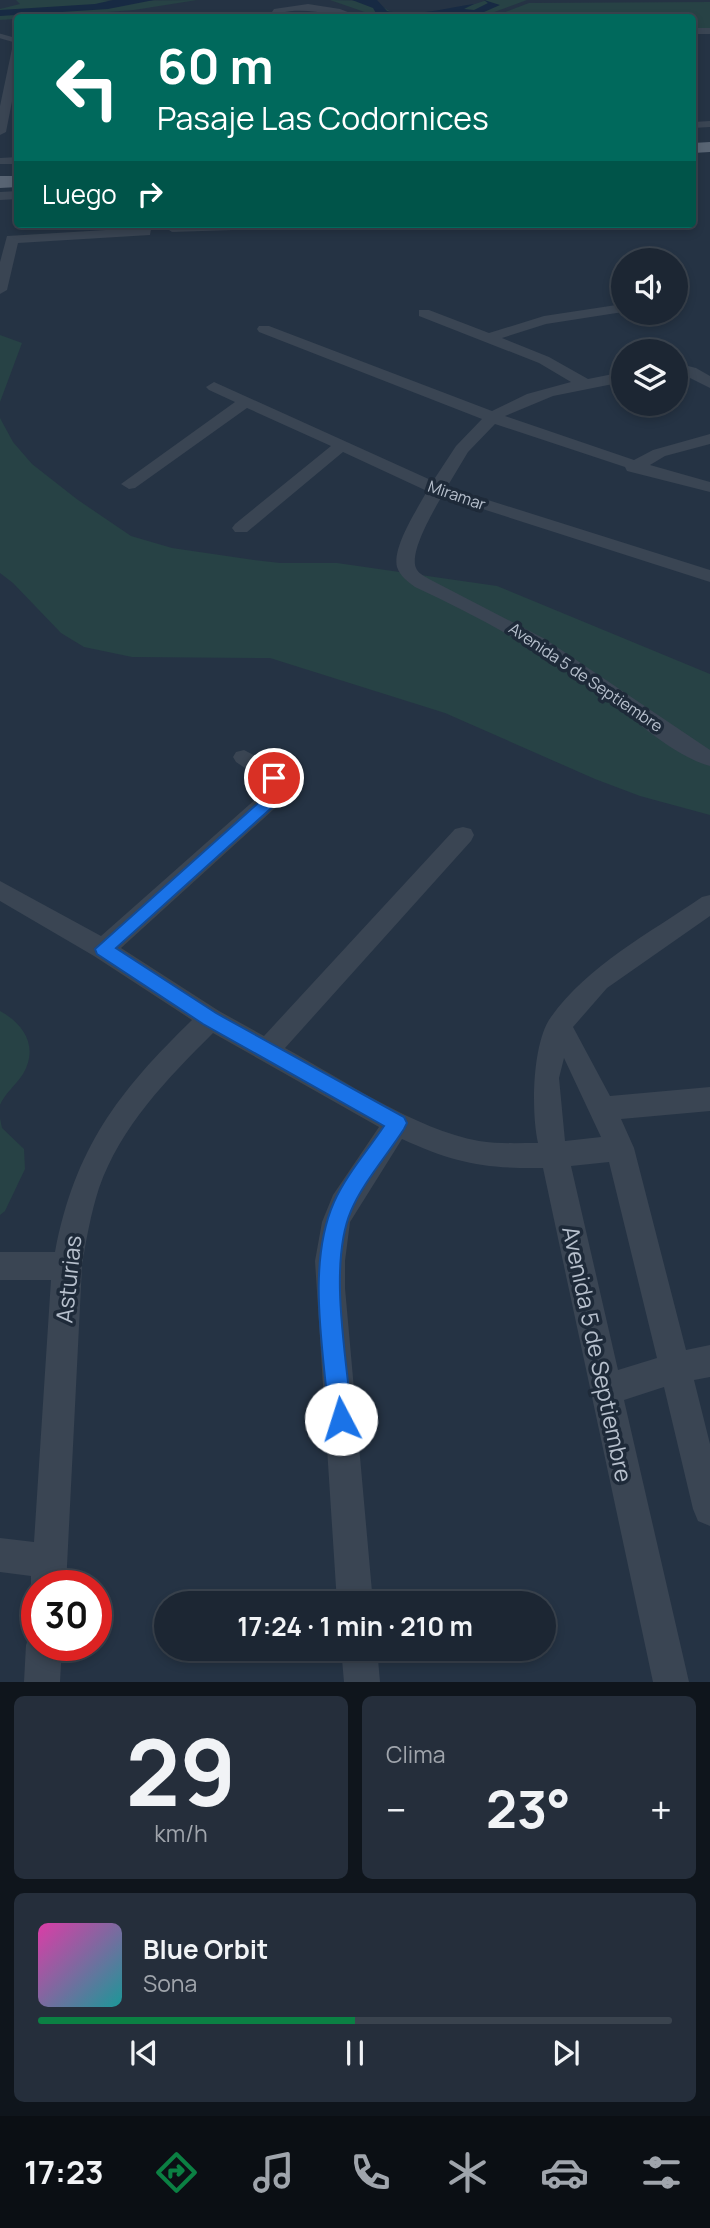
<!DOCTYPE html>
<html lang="es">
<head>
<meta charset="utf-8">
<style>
  :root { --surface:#1c2633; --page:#252e3b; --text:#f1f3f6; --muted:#a0a5ac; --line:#3a434e; --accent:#0b8043 }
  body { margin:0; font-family:Manrope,sans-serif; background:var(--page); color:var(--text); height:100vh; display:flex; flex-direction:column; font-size:26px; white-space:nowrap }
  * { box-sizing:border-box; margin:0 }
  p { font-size:23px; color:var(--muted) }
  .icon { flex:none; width:38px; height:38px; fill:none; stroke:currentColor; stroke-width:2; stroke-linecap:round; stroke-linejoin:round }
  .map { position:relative; height:1682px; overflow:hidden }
  .side { display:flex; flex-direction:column; gap:14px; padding:14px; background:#0f151c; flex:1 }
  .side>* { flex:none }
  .banner { position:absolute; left:14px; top:14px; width:682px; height:214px; border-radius:7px; box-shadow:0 4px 10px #0003,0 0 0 2px var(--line); background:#00695c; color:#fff; overflow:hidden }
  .buttons { position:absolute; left:611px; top:248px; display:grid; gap:14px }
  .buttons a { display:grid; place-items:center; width:77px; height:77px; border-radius:50%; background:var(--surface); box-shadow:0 4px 10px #0003,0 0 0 2px var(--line); font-size:35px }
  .speed { position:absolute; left:21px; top:1570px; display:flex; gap:14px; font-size:35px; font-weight:700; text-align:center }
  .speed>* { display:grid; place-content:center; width:91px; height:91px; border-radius:50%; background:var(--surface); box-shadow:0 4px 10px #0003,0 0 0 2px var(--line); line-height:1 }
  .speed .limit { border:10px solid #d22; background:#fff; color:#111 }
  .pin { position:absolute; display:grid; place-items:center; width:60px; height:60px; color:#fff; margin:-30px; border:4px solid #fff; border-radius:50%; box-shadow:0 2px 7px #0007 }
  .me { position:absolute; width:77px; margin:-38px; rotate:355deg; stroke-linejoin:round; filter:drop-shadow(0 0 5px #0008) }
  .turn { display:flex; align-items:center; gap:24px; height:147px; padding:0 28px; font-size:32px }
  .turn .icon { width:91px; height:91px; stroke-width:2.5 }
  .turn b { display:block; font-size:49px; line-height:60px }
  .then { display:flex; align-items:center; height:66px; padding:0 28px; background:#0003; gap:14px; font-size:26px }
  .big { font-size:52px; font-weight:700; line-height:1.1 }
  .side .tile { flex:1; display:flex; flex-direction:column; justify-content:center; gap:10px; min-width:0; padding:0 24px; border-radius:10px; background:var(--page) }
  .side .dial { align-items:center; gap:0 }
  .dial b { font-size:91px; line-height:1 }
  .song { display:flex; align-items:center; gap:21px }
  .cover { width:84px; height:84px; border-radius:10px; background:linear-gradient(135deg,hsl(320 70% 55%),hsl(180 70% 35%)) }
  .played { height:7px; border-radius:4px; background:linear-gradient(90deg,var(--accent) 50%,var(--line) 50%) }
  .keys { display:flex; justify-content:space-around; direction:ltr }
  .heat { display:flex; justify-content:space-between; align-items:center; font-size:38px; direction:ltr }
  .side .tiles { flex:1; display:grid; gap:14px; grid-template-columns:1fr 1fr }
  .tile:last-child { grid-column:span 2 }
  .trip { position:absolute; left:154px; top:1591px; width:402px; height:70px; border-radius:35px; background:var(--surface); box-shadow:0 4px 10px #0003,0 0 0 2px var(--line); font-weight:700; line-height:70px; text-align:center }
  .dock { display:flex; height:112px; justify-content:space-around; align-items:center; background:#0b0f14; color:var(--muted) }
  .dock .icon { width:49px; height:49px }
  .dock .selected { color:var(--accent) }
  .dock b { font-size:32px; color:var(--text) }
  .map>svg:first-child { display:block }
</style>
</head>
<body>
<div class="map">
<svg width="710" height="1682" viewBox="0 0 710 1682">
  <rect width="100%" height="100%" fill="#253344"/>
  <path fill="#274245" d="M16 0H113L101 1 197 0 134 10 0 20V9L20 4Z
    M330 0 372 1 393 13 405 14 454 11 487 0H527L478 18 379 17Z
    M710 2V29H693V18H489L529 3Z
    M0 335 22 343 0 402Z
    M0 418 13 442 32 464 78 500 131 536 172 548 254 560 280 563H337L497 586 710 674V815L640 796 595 779 445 713 270 658 132 657 84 647 61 633 13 583 0 573Z
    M0 1011C24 1024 39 1047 23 1074 16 1085 5 1093 0 1105Z
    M0 1118 2 1128 24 1149 25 1169 5 1211 0 1215Z"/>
  <path fill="#172a43" d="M113 0H154L108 9 0 16V10L95 4Z
    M352 0H377L387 11C418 17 444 8 474 4L464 9 474 10 488 3 484 0 500 5 484 12 438 17 377 15 373 8Z"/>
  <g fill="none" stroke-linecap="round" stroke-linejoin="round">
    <path stroke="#3a4553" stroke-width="4.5" d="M0 36 18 41"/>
    <path fill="#3a4553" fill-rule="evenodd" d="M308 4 340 9 363 18C335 18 310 6 280 13L277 18H268L274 9Z
      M693 28H710V34H693Z
      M18 41V71L6 132 0 135V106L13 44Z
      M710 121V127L693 128V122Z
      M18 157V164H0V158Z
      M18 191V199L0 200V192Z
      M140 224H152L150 235 18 243 7 290 0 294V262L7 236 139 228Z
      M167 224H267V225L261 229 172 232 166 228Z
      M623 304V312L546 324 502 338 549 357 588 379 623 372V382L553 396 505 416 634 460 653 450 710 434V444L665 456 650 465 710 482V492L627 471 625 467 495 424 468 452 447 487 710 570V582L442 496C434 510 409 552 416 568 418 573 424 576 429 579L545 639 710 750V766C670 755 628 713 594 689 537 649 478 616 415 587 408 582 400 576 397 567 392 547 418 508 427 491L343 452 247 532H235L232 528 235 524 331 446 247 408 135 488 129 489 121 484 235 402 209 390 206 387 214 382 433 481 456 446 482 419 259 332 257 329 259 326H269L492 411 527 394 571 382 539 363 419 316V310H429L489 333 544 316Z
      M676 363 696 368 710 376V388L676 371Z
      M244 750 275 766 288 786 285 799 121 948 219 1011 264 1036 455 829 463 827 471 829 474 835 471 841 285 1048C342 1079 416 1130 479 1141 498 1144 518 1143 538 1143 531 1112 532 1043 551 1017 588 965 650 933 702 897L710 895V916L607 988 573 1027 610 1096 710 1087V1111L621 1119 634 1148 686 1350 710 1345V1377L694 1380 710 1444V1526L698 1521 693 1509 664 1387 624 1400 689 1682H653L543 1168C486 1169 454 1163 402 1139L350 1222 345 1261V1288L373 1603H337L315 1261 322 1222 333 1195 379 1127 213 1033C167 1079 121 1126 99 1188 91 1213 86 1240 82 1266L66 1586H37V1599L31 1586V1576L0 1572V1538L34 1542 51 1280H0V1252H55C75 1148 118 1092 192 1020L94 956 0 901V881L101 936 266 790 264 781 236 762 233 757 236 752ZM564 1058 601 1137 565 1141 559 1078ZM609 1162 657 1358 618 1370 571 1166Z
      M37 1630V1645H62L60 1682H24L26 1645 31 1632Z
      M341 1648H377L380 1682H344Z"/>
    <path fill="#586473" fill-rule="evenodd" d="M710 142V152L693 153V143Z
      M0 176H18V187L0 188Z"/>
  </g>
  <path fill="#1a73e8" stroke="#114b97" stroke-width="2" d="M274 772 280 774 286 787 277 803 116 948 216 1013 404 1117 407 1123 404 1129C388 1154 362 1184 351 1211 328 1265 347 1360 352 1419L349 1427 341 1430 333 1427 329 1419C324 1352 306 1265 334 1202 346 1175 368 1150 384 1126L203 1024 97 954 95 949 266 796 271 787 267 778Z"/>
  <g text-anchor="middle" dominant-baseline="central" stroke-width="7" stroke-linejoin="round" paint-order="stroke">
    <g font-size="16" fill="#b7c0cd" stroke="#1e2a39">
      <text transform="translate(457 495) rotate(19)">Miramar</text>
      <text transform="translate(586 677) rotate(34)">Avenida 5 de Septiembre</text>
    </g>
    <g font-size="23" fill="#b7c0cd" stroke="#1e2a39">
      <text transform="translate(68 1279) rotate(-84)">Asturias</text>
      <text transform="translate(598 1354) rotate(78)">Avenida 5 de Septiembre</text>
    </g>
  </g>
</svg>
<div class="buttons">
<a><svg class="icon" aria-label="sound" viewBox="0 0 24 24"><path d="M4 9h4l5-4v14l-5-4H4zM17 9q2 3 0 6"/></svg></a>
<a><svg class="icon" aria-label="layers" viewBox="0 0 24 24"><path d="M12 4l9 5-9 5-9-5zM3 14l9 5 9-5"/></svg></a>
</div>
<div class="speed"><div class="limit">30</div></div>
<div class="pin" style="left:274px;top:778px;background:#d93025"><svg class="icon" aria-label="arrive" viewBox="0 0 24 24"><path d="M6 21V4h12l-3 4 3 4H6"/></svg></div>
<svg class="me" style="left:341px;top:1419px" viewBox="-20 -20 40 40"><circle r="19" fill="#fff"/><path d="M0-13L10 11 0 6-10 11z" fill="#1a73e8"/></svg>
<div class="trip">17:24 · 1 min · 210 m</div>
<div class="banner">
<div class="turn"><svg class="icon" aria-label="left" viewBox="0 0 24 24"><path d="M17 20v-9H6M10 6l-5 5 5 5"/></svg><div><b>60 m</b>Pasaje Las Codornices</div></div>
<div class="then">Luego<svg class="icon" aria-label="right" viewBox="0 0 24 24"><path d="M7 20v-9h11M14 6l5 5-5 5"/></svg></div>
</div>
</div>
<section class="side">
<div class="tiles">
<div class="tile dial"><b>29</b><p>km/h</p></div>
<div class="tile"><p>Clima</p>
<div class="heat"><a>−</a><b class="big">23°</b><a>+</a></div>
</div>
<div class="tile">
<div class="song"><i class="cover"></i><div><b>Blue Orbit</b><p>Sona</p></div></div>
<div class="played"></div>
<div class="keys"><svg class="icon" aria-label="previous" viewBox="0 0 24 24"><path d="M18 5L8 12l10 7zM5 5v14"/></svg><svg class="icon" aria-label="pause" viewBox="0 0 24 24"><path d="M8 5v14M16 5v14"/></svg><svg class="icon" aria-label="next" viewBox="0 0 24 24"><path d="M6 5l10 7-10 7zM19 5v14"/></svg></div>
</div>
</div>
</section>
<nav class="dock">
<b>17:23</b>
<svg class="icon selected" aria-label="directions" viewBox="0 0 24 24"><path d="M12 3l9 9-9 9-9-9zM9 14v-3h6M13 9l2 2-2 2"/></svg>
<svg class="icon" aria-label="music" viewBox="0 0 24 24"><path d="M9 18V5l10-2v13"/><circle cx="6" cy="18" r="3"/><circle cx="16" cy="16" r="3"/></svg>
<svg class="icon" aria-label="phone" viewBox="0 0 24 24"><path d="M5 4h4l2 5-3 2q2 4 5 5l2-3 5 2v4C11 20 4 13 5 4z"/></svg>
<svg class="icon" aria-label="climate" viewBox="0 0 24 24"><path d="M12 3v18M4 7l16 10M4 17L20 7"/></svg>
<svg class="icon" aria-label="car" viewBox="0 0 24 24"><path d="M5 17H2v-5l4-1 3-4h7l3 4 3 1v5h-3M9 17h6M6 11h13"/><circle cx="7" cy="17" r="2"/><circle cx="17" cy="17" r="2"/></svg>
<svg class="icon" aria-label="filters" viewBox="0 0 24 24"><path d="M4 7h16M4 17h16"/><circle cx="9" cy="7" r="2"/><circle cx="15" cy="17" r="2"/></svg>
</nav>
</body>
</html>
